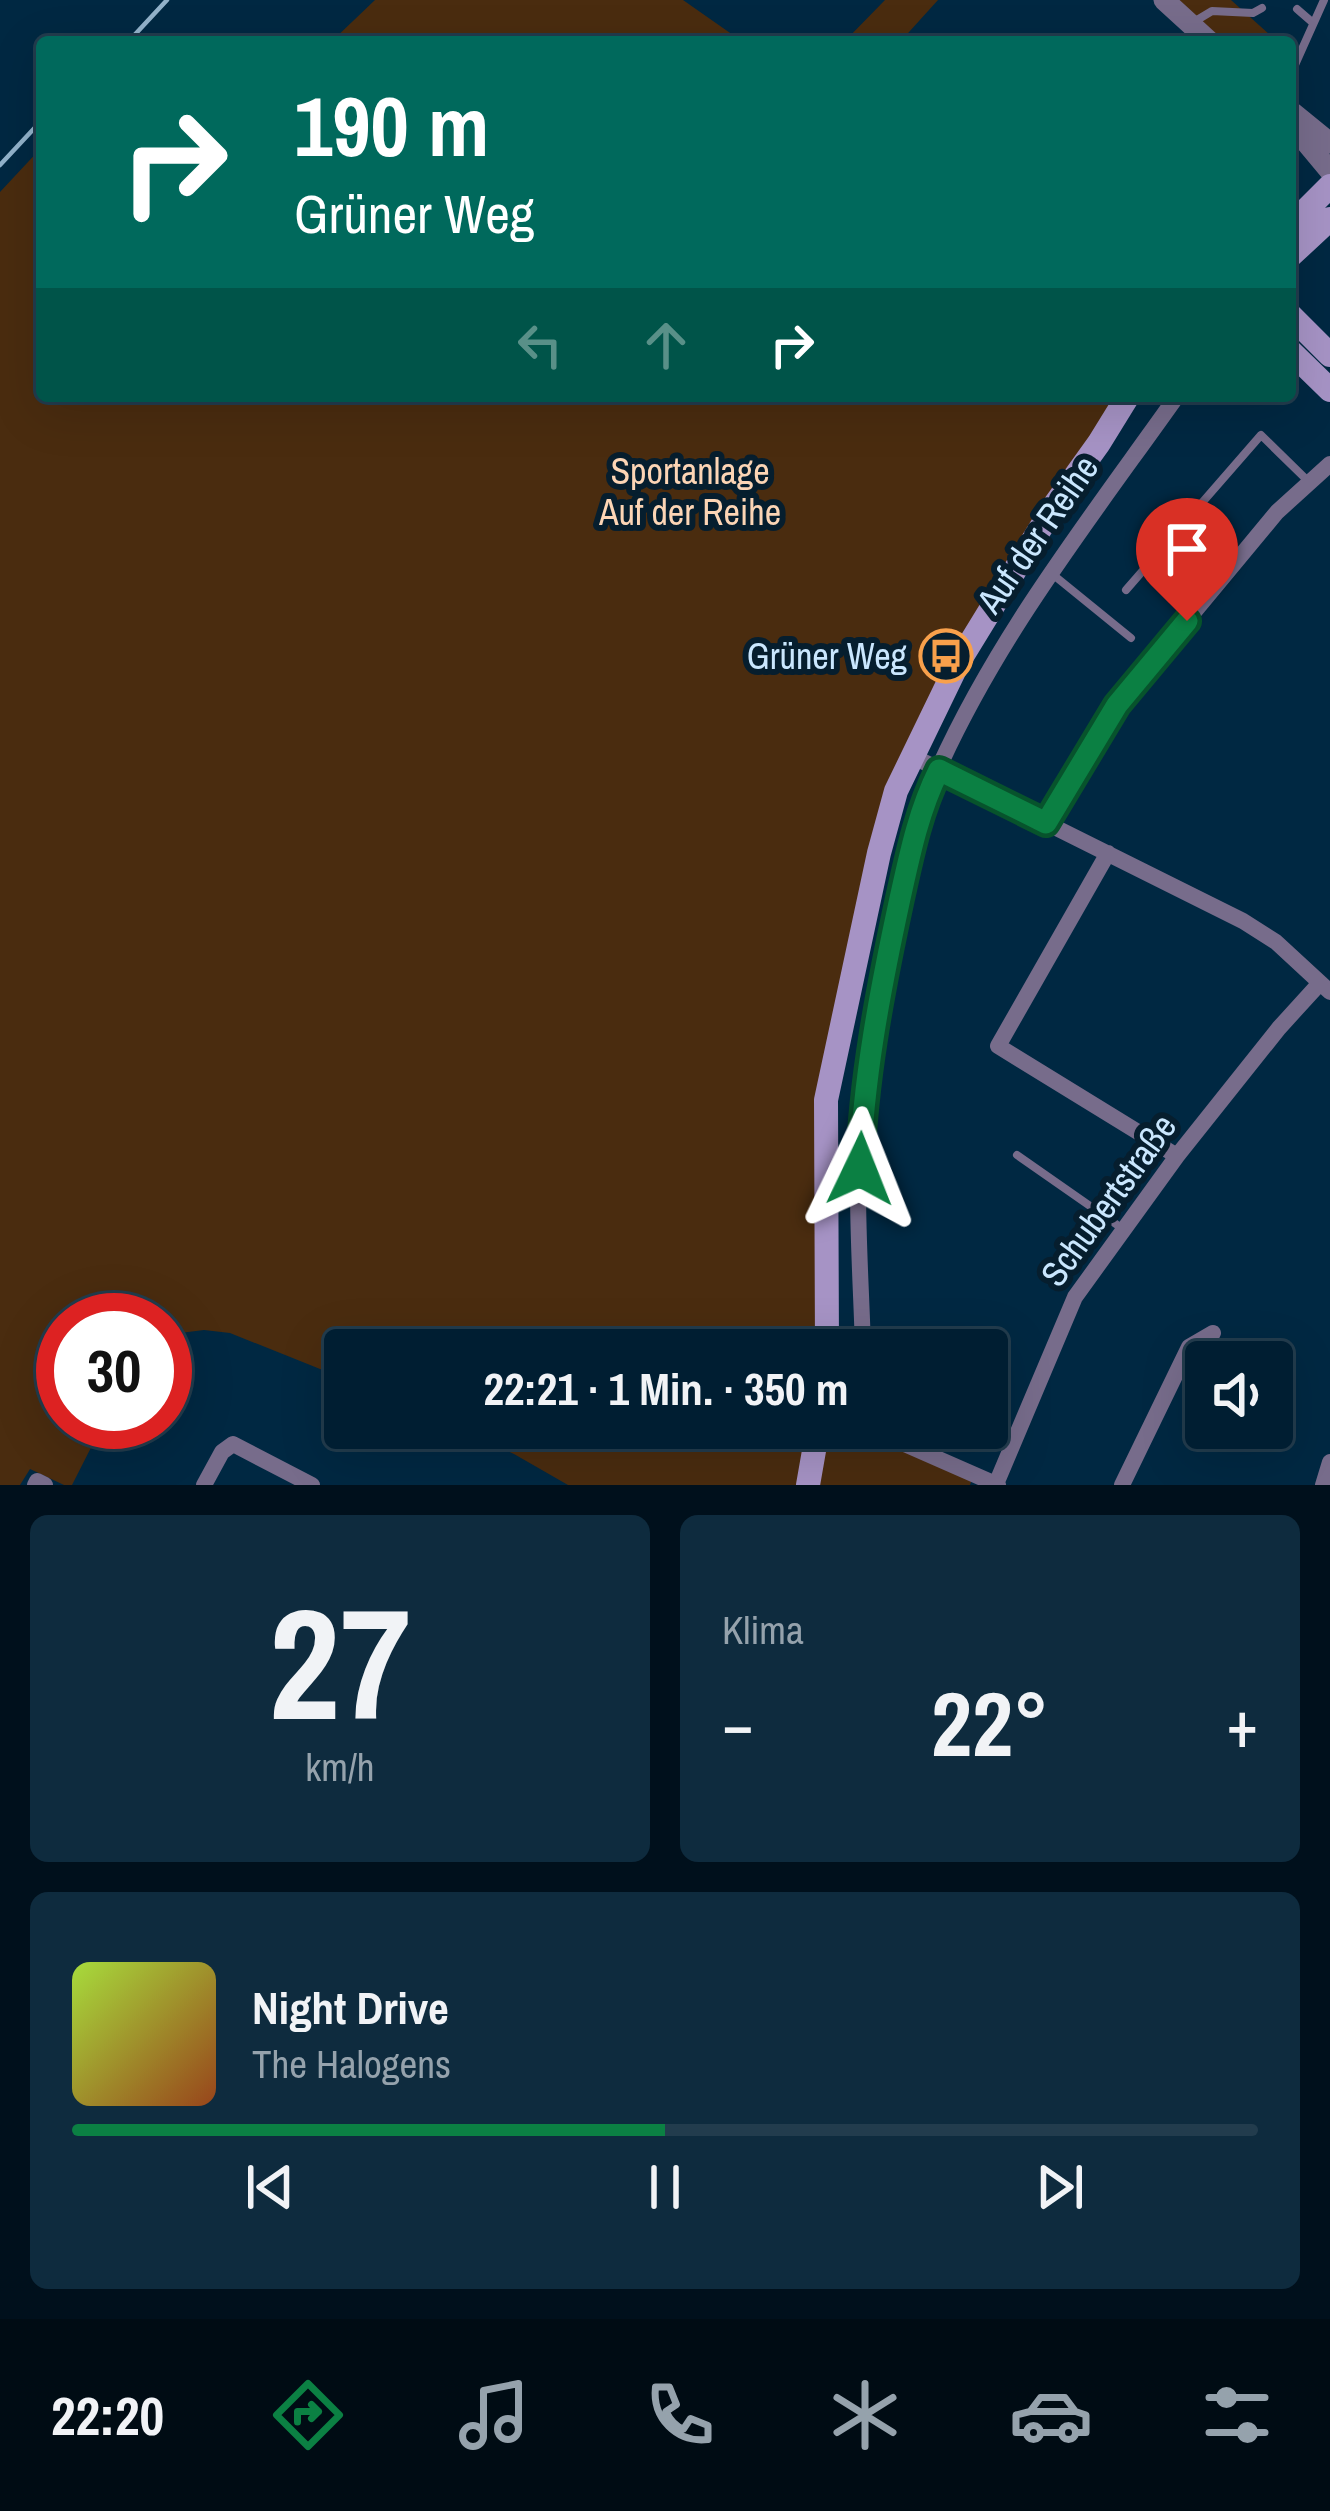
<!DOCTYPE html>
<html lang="de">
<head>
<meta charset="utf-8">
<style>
  :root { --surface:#001e32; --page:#0e2b3e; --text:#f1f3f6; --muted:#95a2ac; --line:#223c4d; --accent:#0b8043 }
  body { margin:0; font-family:"Archivo Narrow",sans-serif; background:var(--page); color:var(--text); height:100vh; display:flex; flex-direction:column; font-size:45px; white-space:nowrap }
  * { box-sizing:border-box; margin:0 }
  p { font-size:39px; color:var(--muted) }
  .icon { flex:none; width:66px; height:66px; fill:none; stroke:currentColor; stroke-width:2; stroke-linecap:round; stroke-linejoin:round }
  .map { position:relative; height:1485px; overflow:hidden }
  .drawer { display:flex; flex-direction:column; gap:30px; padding:30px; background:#00101c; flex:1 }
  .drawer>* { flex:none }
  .guide { position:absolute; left:36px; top:36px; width:1260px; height:366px; border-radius:12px; box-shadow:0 12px 48px #0002,0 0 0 3px var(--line); background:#00695c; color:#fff; overflow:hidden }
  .controls { position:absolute; left:1185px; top:1341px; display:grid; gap:24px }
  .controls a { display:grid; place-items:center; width:108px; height:108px; border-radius:12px; background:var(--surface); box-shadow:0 12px 48px #0002,0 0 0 3px var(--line); font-size:60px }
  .speed { position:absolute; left:36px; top:1293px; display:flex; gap:24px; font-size:60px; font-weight:700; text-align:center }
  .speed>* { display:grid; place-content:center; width:156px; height:156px; border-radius:50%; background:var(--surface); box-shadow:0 12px 48px #0002,0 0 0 3px var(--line); line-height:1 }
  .speed .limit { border:18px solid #d22; background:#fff; color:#111 }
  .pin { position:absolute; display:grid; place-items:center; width:102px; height:102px; color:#fff; margin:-123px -51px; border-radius:50% 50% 50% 0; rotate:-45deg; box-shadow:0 0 12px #0007 }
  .pin .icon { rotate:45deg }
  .me { position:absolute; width:132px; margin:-66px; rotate:2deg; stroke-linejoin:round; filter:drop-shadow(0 0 9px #0008) }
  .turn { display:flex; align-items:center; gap:42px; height:252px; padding:0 60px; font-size:54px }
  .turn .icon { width:156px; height:156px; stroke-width:2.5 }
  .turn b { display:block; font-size:84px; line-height:102px }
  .lanes { display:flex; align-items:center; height:114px; padding:0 60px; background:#0003; justify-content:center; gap:60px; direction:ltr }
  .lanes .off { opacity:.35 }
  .big { font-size:90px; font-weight:800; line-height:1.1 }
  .drawer .card { flex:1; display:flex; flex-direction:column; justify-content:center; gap:18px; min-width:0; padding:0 42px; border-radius:18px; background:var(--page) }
  .drawer .dial { align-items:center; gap:0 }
  .dial b { font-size:156px; line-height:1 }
  .song { display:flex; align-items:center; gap:36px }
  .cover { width:144px; height:144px; border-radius:18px; background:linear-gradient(135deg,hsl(80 70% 55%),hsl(20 70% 35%)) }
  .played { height:12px; border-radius:6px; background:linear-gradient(90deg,var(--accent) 50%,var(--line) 50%) }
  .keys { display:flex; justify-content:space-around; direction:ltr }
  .heat { display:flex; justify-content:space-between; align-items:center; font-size:66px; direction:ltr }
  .drawer .tiles { flex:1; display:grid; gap:30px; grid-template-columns:1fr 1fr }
  .card:last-child { grid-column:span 2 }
  .trip { position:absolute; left:324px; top:1329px; width:684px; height:120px; border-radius:12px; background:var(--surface); box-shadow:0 12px 48px #0002,0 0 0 3px var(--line); font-weight:800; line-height:120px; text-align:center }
  .tab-bar { display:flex; height:192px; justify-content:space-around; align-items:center; background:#000c14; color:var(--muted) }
  .tab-bar .icon { width:84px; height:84px }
  .tab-bar .on { color:var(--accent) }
  .tab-bar b { font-size:54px; color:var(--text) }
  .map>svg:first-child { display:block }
</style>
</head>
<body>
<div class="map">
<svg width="1330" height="1485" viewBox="0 0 1330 1485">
  <rect width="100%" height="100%" fill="#002842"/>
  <path fill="#4a2c0f" d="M375 0H683L743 42H331Z
    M885 0H938L900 42H844Z
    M1169 0H1231L1278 42H1214Z
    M42 147V396H1125L929 712 836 1039 826 1350H345V1379L230 1333 204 1330 180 1333 165 1367V1320H63V1422H104L72 1485H64L30 1469 20 1485H0V192Z
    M459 1428H868L974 1474 970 1485H568L514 1454Z"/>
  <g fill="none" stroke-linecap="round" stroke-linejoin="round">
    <path stroke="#776c8b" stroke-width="8" d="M1297 9 1312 22
      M1192 23 1212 11 1253 13 1262 8
      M1290 76 1324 0
      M1051 573 1131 638
      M1126 590 1261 435 1308 481
      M1017 1155 1123 1229"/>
    <path stroke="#776c8b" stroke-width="16" d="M912 756 1243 921 1276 942 1330 992
      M1046 823 1117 705 1277 512 1330 464
      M1108 853 998 1046 1177 1156
      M863 1350C861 1271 853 1181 863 1103 870 1040 883 975 897 914 906 872 913 830 929 790 990 645 1087 523 1177 396
      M868 1428 998 1485
      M996 1484 1075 1297 1177 1156 1279 1028 1320 983
      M35 1485 37 1481 45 1485
      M204 1485 222 1452 233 1444 312 1485
      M1122 1485 1189 1347 1213 1333
      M1323 1485 1330 1462"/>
    <path stroke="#776c8b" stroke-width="21" d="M1164 0 1210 42
      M1293 113 1330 143
      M1290 123 1330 171"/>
    <path stroke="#a693c5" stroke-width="24" d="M1290 226 1330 186
      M1290 256 1330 219
      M1290 315 1330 355
      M1290 351 1330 390
      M827 1350 826 1100 879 853 896 791 958 663 1056 503 1099 443 1128 396
      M808 1485 818 1428"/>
    <path stroke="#92b2ca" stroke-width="4.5" d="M128 42 167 0
      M0 165 42 120"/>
  </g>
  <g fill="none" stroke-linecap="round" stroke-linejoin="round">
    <g stroke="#07532c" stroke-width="30">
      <path id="route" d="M860 1169C863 1080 880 991 899 903 909 858 918 812 939 770L1046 823 1117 705 1187 621"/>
    </g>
    <use href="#route" stroke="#0b8043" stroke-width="21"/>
  </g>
  <defs>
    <g id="bus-ring" transform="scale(2.7)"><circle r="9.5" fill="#061e2e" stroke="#f8a04b" stroke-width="1.5"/><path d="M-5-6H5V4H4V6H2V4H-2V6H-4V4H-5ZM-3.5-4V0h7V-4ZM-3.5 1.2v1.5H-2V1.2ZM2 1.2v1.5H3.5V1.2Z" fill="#f8a04b"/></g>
  </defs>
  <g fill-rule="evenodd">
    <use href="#bus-ring" x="946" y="656"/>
  </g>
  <g text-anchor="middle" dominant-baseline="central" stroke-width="12" stroke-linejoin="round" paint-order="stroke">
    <g font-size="36" fill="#fcd5b5" stroke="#061e2e">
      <text x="690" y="471">Sportanlage<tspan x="690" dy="41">Auf der Reihe</tspan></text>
    </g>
    <g font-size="36" fill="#cae7fe" stroke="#061e2e">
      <text transform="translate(1037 534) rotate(-55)">Auf der Reihe</text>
      <text transform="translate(1108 1200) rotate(-54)">Schubertstraße</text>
    </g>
    <g font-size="36" fill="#cae7fe" stroke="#061e2e" text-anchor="end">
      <text x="907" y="656">Grüner Weg</text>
    </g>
  </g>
</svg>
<div class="controls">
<a><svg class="icon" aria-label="sound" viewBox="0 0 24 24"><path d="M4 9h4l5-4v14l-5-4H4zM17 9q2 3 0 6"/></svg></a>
</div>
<div class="speed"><div class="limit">30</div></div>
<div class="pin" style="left:1187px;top:621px;background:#d93025"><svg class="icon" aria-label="arrive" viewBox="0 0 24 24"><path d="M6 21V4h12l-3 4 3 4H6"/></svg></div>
<svg class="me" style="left:860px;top:1169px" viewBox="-20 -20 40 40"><path d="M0-17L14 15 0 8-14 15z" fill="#0b8043" stroke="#fff" stroke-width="4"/></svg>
<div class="trip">22:21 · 1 Min. · 350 m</div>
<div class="guide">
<div class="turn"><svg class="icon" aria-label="right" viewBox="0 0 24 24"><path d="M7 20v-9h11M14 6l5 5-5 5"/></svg><div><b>190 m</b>Grüner Weg</div></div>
<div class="lanes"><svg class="icon off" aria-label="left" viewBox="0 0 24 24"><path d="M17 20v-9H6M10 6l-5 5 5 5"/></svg><svg class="icon off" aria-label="ahead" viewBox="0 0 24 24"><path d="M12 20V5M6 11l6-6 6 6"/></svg><svg class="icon" aria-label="right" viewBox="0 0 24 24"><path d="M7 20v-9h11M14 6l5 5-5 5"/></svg></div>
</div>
</div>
<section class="drawer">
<div class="tiles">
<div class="card dial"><b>27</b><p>km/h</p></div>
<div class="card"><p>Klima</p>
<div class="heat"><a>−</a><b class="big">22°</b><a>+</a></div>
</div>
<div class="card">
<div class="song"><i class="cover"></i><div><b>Night Drive</b><p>The Halogens</p></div></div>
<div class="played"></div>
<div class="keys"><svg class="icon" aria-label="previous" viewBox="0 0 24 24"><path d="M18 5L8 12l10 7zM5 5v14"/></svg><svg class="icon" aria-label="pause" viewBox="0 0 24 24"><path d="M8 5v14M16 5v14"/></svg><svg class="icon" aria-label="next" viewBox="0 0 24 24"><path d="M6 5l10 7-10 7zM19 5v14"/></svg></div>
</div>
</div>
</section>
<nav class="tab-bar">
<b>22:20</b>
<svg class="icon on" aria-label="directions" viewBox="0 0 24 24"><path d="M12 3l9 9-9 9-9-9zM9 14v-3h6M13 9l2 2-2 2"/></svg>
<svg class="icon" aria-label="music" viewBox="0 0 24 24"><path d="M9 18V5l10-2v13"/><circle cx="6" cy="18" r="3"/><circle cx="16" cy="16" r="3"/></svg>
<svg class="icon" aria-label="phone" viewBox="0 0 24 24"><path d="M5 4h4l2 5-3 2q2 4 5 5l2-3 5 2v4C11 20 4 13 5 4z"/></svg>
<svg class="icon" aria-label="climate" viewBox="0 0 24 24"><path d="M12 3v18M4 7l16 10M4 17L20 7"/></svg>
<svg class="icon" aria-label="car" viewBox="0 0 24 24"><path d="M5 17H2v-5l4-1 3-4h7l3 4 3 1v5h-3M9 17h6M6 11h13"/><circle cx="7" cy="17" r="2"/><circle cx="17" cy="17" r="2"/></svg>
<svg class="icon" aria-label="filters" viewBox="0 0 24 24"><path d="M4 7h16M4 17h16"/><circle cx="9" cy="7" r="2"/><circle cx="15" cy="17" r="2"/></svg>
</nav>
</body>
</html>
